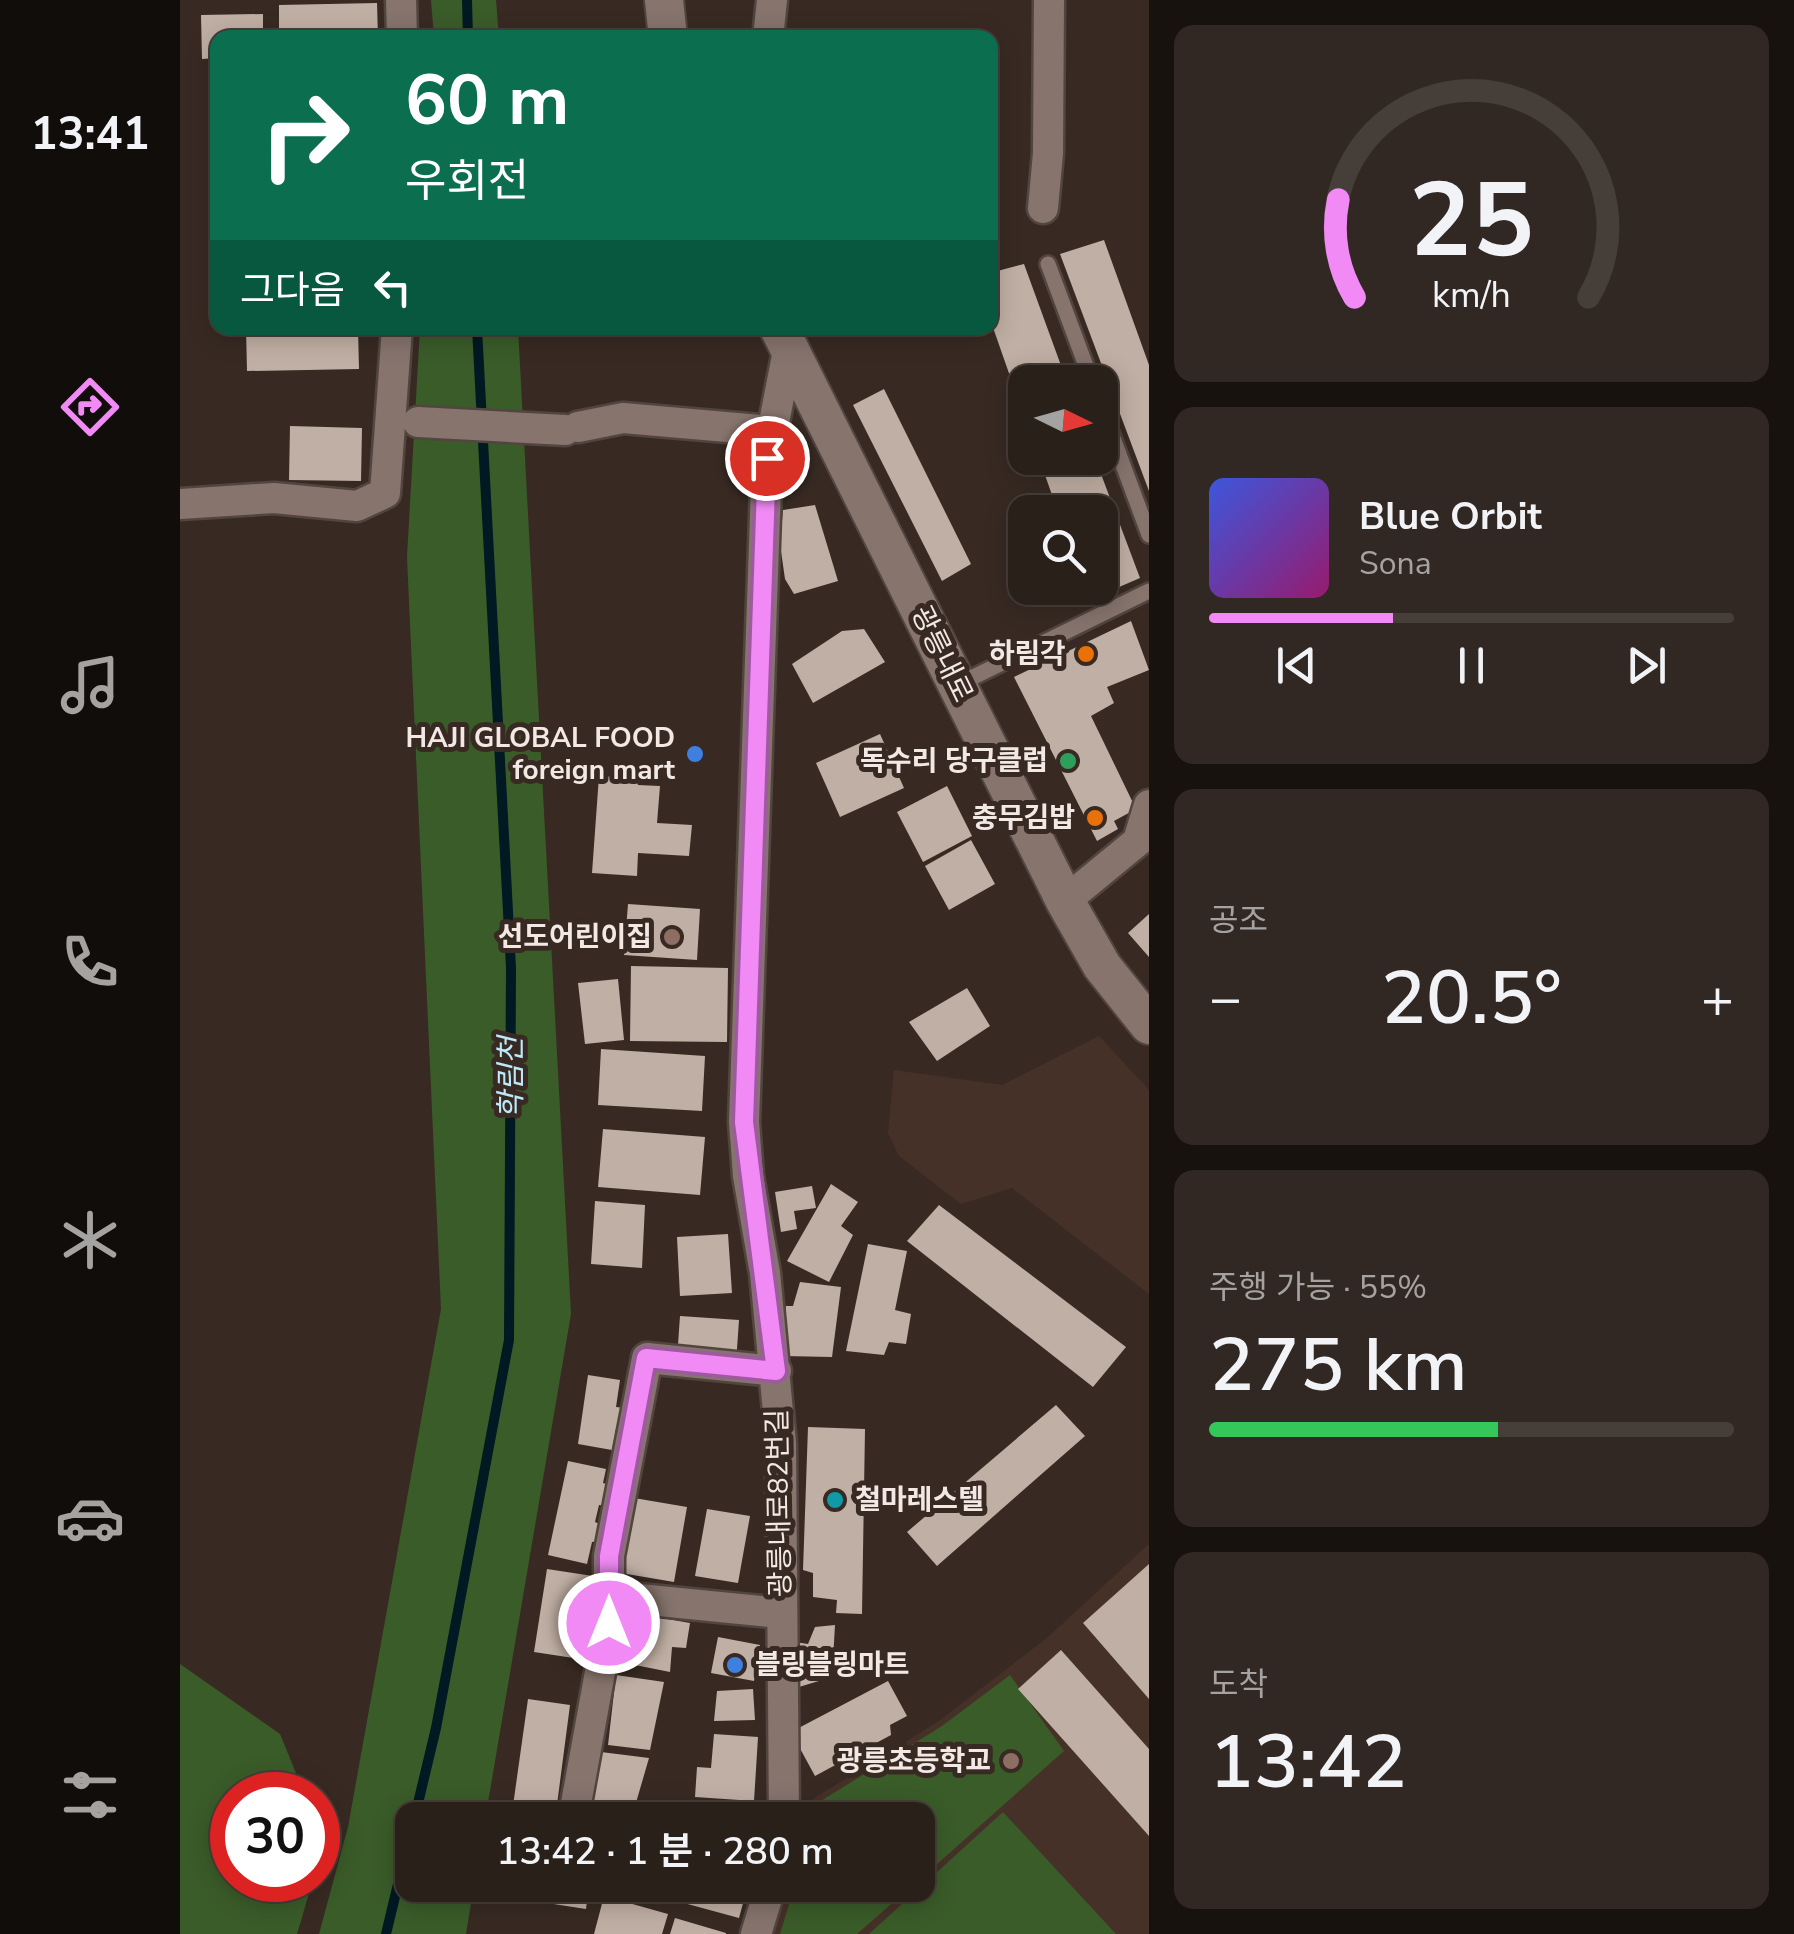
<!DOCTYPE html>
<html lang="ko">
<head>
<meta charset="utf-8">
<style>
  :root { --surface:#2a201a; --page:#322823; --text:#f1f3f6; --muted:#a5a3a2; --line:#463e39; --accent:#f18af4 }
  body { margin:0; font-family:"Nunito Sans","Noto Sans KR",sans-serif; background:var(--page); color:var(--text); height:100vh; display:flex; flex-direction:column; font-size:38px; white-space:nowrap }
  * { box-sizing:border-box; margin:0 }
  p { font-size:32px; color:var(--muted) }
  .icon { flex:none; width:55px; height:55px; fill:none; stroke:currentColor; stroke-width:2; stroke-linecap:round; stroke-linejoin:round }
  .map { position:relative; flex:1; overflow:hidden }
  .panel { display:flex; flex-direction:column; gap:25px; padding:25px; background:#17120e; width:645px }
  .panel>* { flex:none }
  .top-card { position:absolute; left:30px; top:30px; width:788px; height:305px; border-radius:20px; box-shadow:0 5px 25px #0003,0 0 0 2px var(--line); background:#0b6e4f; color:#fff; overflow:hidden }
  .needle { width:65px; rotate:95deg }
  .controls { position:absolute; left:828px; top:365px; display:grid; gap:20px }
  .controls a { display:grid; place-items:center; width:110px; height:110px; border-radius:20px; background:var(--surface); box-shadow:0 5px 25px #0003,0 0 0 2px var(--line); font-size:50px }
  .speed { position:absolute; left:30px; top:1772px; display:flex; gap:20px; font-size:50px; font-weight:700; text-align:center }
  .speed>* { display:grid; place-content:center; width:130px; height:130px; border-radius:50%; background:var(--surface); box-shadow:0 5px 25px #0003,0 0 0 2px var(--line); line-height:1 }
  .speed .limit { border:15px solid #d22; background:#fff; color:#111 }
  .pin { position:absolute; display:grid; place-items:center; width:85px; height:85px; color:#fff; margin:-42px; border:5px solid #fff; border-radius:50%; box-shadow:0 2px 10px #0007 }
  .me { position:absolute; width:110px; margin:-55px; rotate:0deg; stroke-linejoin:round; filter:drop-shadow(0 0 8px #0008) }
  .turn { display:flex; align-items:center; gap:35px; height:210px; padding:0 30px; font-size:45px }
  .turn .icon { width:130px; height:130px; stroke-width:2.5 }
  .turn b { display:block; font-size:70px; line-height:85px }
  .then { display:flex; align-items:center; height:95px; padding:0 30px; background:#0003; gap:20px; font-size:38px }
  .big { font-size:75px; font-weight:600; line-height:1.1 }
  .panel .card { flex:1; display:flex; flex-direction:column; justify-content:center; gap:15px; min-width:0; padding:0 35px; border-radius:20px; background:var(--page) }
  .panel .dial { align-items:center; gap:0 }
  .dial svg { height:260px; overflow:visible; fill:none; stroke:var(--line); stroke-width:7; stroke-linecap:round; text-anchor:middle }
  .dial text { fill:var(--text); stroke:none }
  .song { display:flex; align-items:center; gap:30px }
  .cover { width:120px; height:120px; border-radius:15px; background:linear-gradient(135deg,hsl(230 70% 55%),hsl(320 70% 35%)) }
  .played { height:10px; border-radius:5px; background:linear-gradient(90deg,var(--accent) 35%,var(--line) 35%) }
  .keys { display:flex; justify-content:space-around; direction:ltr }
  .heat { display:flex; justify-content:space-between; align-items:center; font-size:55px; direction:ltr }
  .charge { height:15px; border-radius:8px; background:linear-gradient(90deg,#34c759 55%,var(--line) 0) }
  .trip { position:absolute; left:215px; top:1802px; width:540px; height:100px; border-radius:20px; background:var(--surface); box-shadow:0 5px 25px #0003,0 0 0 2px var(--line); font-weight:600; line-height:100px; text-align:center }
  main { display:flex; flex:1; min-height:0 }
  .dock { display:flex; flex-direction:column; width:180px; justify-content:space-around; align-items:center; background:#110d0a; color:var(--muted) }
  .dock .icon { width:70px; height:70px }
  .dock .selected { color:var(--accent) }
  .dock b { font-size:45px; color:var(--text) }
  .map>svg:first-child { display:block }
</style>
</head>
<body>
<main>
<nav class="dock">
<b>13:41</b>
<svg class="icon selected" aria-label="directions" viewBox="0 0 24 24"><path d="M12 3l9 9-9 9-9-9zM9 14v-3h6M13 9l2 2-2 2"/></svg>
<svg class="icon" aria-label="music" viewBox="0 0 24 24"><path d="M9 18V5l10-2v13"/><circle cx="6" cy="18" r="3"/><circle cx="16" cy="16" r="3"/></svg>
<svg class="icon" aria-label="phone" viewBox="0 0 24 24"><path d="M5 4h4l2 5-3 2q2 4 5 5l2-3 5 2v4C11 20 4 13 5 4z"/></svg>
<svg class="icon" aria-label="climate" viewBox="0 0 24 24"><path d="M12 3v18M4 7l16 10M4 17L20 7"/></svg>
<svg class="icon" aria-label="car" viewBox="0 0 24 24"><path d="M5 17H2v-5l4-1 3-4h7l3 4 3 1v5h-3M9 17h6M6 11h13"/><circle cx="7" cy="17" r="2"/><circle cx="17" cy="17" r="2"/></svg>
<svg class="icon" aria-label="filters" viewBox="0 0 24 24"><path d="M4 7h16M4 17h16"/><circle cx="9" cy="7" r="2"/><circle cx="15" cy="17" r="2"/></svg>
</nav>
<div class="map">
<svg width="969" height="1934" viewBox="0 0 969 1934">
  <rect width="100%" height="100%" fill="#382a23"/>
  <path fill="#463128" d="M919 1036 969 1090V1294L832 1188 781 1204 719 1156 708 1133 714 1070 822 1085Z
    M969 1544V1934H590L604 1885H738V1820H623L628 1802 759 1721 867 1638Z"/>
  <path fill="#3a5c29" d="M251 0H316L319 37H254Z
    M240 328H338L391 1314 305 1820H232V1885H294L286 1934H139L168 1827 261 1309 227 557Z
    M0 1664 100 1734 125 1795H52V1880H133L117 1934H0Z
    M830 1675 884 1751 738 1881V1820H634L639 1802 762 1726Z
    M823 1812 936 1934H689Z
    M615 1885H733L677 1934H600Z"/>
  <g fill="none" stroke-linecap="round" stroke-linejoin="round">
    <path stroke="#001922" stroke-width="10" d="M287 0 288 38
      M234 1820 256 1728 329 1340 331 968 297 328
      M206 1934 232 1826"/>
  </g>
  <path fill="#c0afa4" d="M197 3 198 38H99V5Z
    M83 14V38H38V58L22 59 21 15Z
    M30 117H38V164H29Z
    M924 240 969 365V491L880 254Z
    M844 264 887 382H845L844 416 810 319V273Z
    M66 328H178L179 369 67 371Z
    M704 389 791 564 762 581 673 405Z
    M110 426 182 428 181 481 109 480Z
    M859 458H915L960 578 909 600 905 588H920V512H878Z
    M635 505 658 581 614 594 605 579 600 544 603 510Z
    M951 621 969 670 927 687 934 703 911 716 956 809 934 821 938 829 917 841 834 677Z
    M684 629 705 662 633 703 612 664 662 631Z
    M700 734 724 788 660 817 636 763Z
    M419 776 455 778 458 785 480 786 477 823 512 825 509 856 458 853 457 876 412 873Z
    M767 786 792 836 743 862 717 812Z
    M791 840 815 884 769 910 745 866Z
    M448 904 520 909 517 960 444 955Z
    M969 914V957L948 933Z
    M451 966 548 968 547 1042 450 1041Z
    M438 979 444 1040 405 1044 398 983Z
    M787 988 810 1026 757 1061 729 1022Z
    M421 1049 525 1056 522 1111 418 1105Z
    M423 1129 525 1137 520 1195 418 1187Z
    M651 1184 678 1202 661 1226 673 1235 649 1282 607 1261Z
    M632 1186 636 1208 614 1211 617 1229 601 1232 595 1192Z
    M415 1201 465 1205 462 1268 411 1264Z
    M759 1205 946 1347 913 1387 727 1241Z
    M548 1234 552 1293 500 1296 497 1237Z
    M688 1244 727 1251 715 1310 731 1314 726 1344 709 1342 704 1355 666 1351Z
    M620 1282 661 1287 652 1357 603 1356 606 1306H613Z
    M500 1316 559 1320 556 1363 497 1359Z
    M408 1375 440 1380 436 1407 446 1408 442 1430 436 1429 432 1450 398 1444Z
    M876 1405 905 1436 757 1566 727 1532Z
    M628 1427 685 1429 682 1614 656 1613 657 1600 633 1597V1573L623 1570Z
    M388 1461 426 1469 423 1483 430 1485 425 1506 419 1505 415 1522 422 1525 419 1541 412 1542 407 1564 368 1555Z
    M454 1498 507 1507 494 1582 441 1573Z
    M527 1509 570 1516 558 1583 515 1576Z
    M969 1564V1699L903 1623Z
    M367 1569 413 1576 400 1659 354 1652Z
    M447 1612 510 1623 506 1648 492 1647 490 1672 440 1662Z
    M655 1625 652 1677 609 1690 608 1641 628 1644 635 1627Z
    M538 1637 580 1645 574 1681 531 1673Z
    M881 1650 969 1749V1836L838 1689Z
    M436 1675 484 1682 470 1750 428 1745Z
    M708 1681 727 1716 710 1725 711 1735 635 1776 611 1732Z
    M573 1689 575 1720 534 1721 537 1691Z
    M348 1699 390 1705 375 1820H331Z
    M534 1734 578 1737 574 1801 515 1797 517 1767 531 1768Z
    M421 1752 469 1758 451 1820H409Z
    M482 1806 539 1818V1820H479Z
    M324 1885H409L406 1909 367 1903 368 1895 324 1888Z
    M481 1885H568L559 1918 478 1896Z
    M424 1896 488 1914 482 1934H414Z
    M495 1918 546 1933V1934H490Z"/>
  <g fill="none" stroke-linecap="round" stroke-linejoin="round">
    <g stroke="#524540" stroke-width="20">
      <path id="service" d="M868 264 912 382
        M920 403 969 535
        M777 685 969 591"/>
    </g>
    <g stroke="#524540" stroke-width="35">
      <path id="minor" d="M221 0 222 38
        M588 38 592 0
        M863 208 868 153 869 0
        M238 422 385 430
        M398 427 443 418 592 431
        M0 504 94 498 177 506 205 493 217 328
        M885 901 958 841 969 805
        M429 1596 600 1613
        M393 1820 429 1623V1556L467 1358 596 1371
        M604 1820 601 1444 585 1273 568 1176 564 1122 587 458 608 351
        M576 1934 591 1885"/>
    </g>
    <g stroke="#524540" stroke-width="42">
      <path id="tertiary" d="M484 0 488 38
        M599 328 885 901 922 966 969 1025"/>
    </g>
    <use href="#service" stroke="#86746d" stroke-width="15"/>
    <use href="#minor" stroke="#86746d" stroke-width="30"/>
    <use href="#tertiary" stroke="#86746d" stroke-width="38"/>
  </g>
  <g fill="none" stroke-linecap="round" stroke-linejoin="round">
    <g stroke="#9d5a9f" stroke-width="25">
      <path id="route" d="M429 1623V1556L466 1358 596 1371 564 1122 587 458"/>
    </g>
    <use href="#route" stroke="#f18af4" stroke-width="18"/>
  </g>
  <g fill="#e8710a" stroke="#382a23" stroke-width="4">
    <circle cx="906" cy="654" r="10"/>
    <circle cx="915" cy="818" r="10"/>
  </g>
  <g fill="#3f7fe0" stroke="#382a23" stroke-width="4">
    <circle cx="515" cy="754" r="10"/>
    <circle cx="555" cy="1665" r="10"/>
  </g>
  <circle fill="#2e9e5b" stroke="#382a23" stroke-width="4" cx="888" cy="761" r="10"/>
  <g fill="#8d6e63" stroke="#382a23" stroke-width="4">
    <circle cx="492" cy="937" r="10"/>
    <circle cx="831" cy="1761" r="10"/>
  </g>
  <circle fill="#0f9aa8" stroke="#382a23" stroke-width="4" cx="655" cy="1500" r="10"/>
  <g text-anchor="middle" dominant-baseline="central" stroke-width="10" stroke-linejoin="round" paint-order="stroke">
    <g font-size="28" fill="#f2e8e4" stroke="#382a23">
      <text transform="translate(762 654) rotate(64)">광릉내로</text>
      <text transform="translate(599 1503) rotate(-91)">광릉내로82번길</text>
    </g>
    <g font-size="28" font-weight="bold" fill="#f2e8e4" stroke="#382a23" text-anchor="end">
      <text x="886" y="654">하림각</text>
      <text x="495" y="738">HAJI GLOBAL FOOD<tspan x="495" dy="32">foreign mart</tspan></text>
      <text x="868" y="761">독수리 당구클럽</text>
      <text x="895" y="818">충무김밥</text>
      <text x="472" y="937">선도어린이집</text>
      <text x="675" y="1500" text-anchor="start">철마레스텔</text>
      <text x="575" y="1665" text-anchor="start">블링블링마트</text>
      <text x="811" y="1761">광릉초등학교</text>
    </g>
    <g font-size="30" font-style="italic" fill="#bdeafb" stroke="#382a23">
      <text transform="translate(331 1078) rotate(-90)">학림천</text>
    </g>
  </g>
</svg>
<div class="controls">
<a><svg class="needle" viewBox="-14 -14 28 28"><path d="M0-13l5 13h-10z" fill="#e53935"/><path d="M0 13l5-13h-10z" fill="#a5a3a2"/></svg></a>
<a><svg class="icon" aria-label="search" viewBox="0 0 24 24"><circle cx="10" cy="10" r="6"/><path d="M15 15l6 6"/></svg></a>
</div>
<div class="speed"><div class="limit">30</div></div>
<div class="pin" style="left:587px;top:458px;background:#d93025"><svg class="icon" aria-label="arrive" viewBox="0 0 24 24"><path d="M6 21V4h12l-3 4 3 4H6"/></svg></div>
<svg class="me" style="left:429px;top:1623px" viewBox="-20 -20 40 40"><circle r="17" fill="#f18af4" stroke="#fff" stroke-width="3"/><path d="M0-11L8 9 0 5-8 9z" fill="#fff"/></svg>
<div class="trip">13:42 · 1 분 · 280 m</div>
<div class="top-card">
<div class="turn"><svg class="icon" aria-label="right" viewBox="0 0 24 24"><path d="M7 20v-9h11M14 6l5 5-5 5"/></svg><div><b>60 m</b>우회전</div></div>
<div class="then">그다음<svg class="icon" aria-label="left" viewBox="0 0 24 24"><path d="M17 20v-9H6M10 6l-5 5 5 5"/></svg></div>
</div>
</div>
<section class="panel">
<div class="card dial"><svg viewBox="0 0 100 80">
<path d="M14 69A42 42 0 1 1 86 69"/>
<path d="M14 69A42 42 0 0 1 9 39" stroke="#f18af4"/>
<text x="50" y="56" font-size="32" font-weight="700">25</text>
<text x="50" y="72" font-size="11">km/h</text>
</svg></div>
<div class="card">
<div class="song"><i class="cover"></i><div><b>Blue Orbit</b><p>Sona</p></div></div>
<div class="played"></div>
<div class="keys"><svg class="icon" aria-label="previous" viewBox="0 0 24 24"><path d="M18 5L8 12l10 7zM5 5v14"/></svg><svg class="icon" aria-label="pause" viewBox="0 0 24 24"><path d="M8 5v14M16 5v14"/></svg><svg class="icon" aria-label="next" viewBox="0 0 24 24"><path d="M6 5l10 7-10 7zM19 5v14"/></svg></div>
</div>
<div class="card"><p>공조</p>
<div class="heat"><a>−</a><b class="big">20.5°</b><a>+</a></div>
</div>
<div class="card"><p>주행 가능 · 55%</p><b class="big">275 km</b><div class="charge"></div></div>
<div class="card"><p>도착</p><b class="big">13:42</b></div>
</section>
</main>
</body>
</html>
